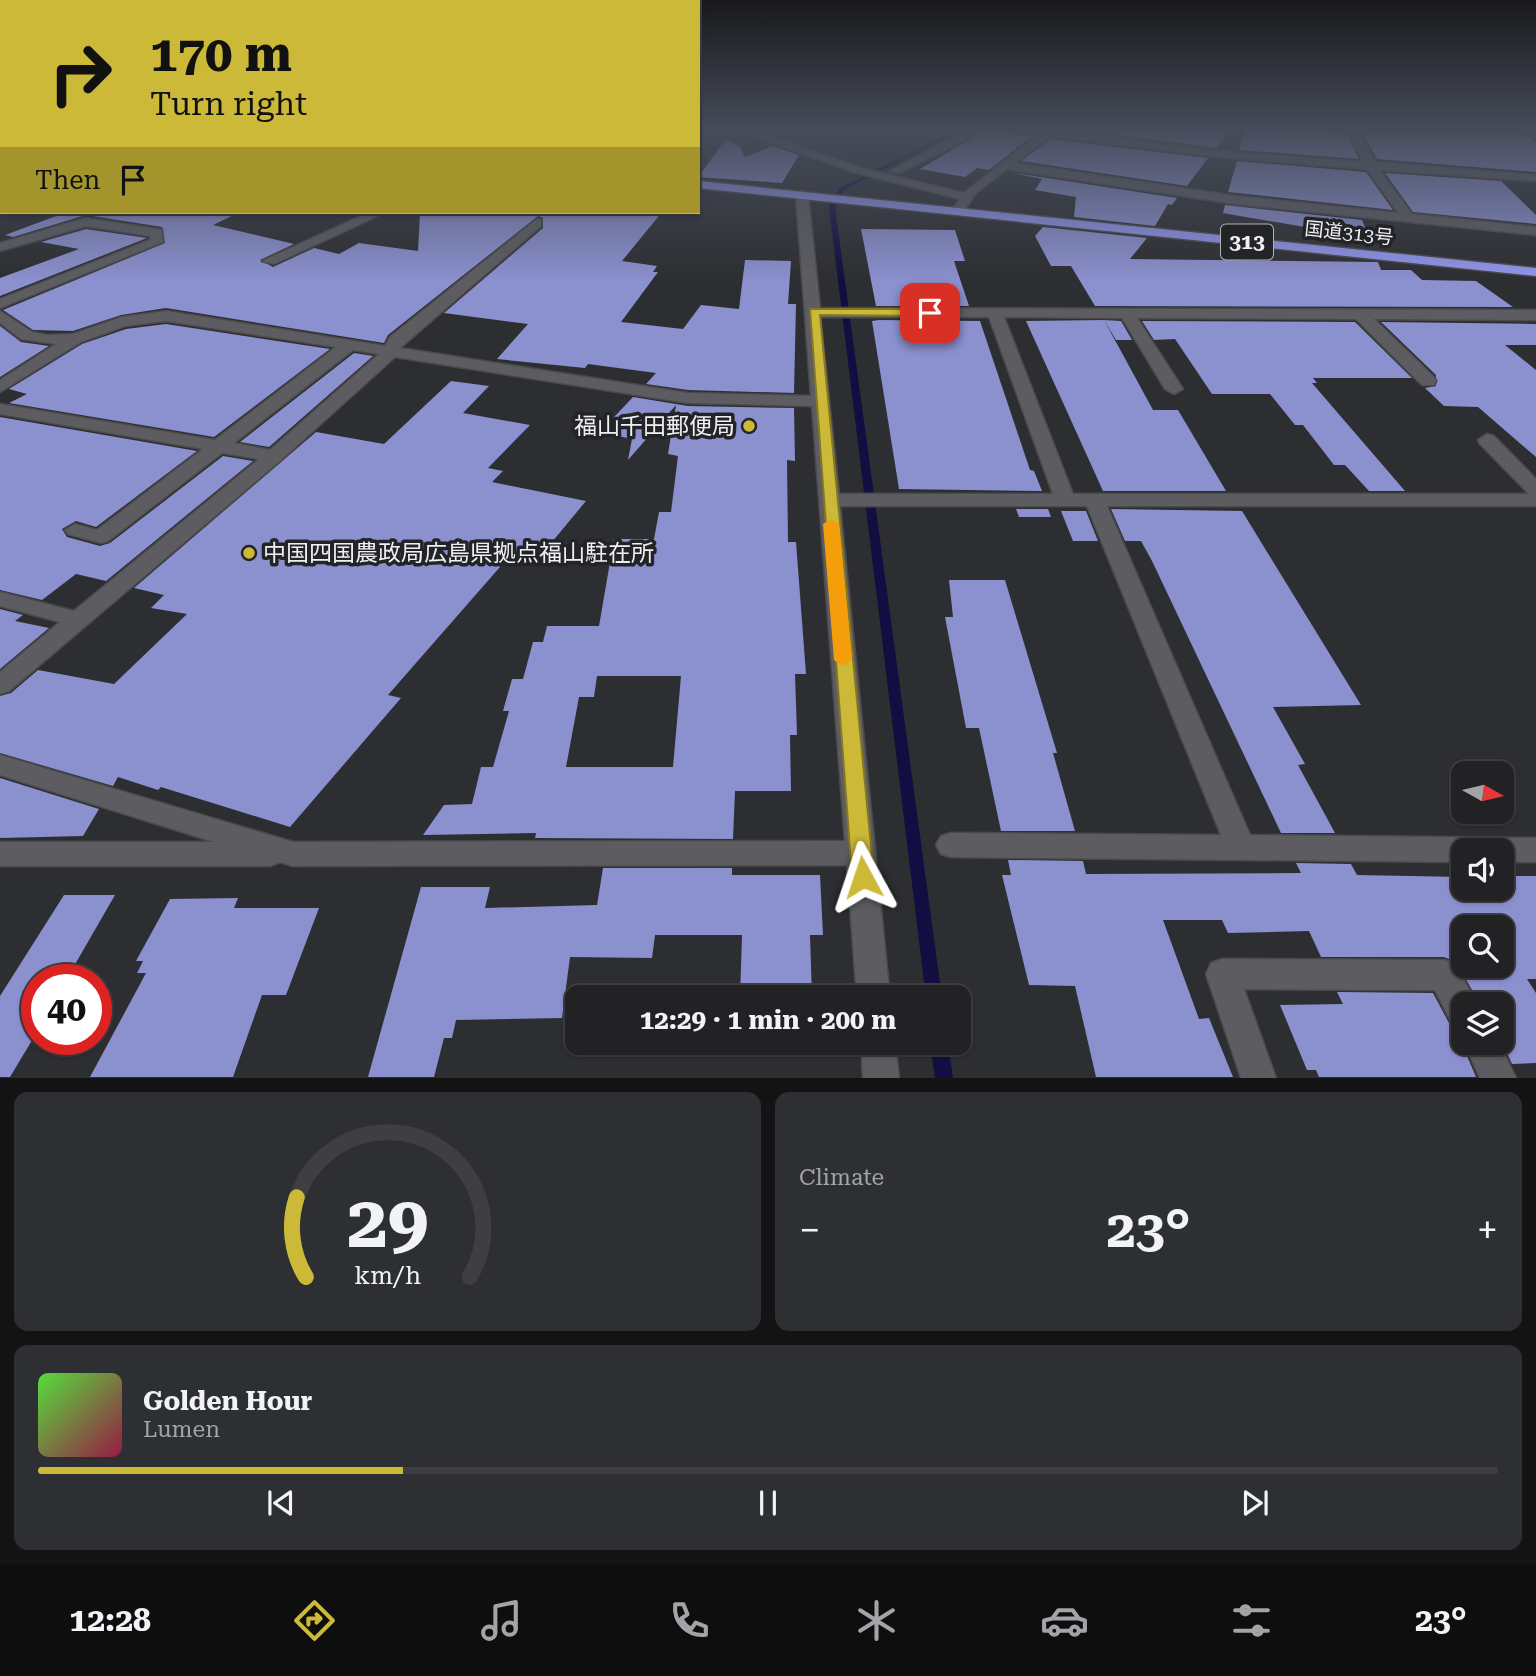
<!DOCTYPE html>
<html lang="en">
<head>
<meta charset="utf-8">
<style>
  :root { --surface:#222225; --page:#2e2f32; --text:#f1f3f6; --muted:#a2a4a7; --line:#3f3f42; --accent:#cdb938 }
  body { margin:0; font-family:"Roboto Serif","Noto Sans JP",serif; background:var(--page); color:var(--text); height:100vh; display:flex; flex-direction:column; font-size:26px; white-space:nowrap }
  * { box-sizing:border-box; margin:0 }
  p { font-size:23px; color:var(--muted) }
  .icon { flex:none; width:38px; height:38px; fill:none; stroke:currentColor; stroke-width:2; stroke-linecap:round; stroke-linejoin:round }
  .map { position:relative; height:1078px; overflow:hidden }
  .sheet { display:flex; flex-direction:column; gap:14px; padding:14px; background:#131314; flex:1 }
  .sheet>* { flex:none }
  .top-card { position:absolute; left:0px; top:0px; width:700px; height:214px; box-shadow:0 2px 5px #0004,0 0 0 2px var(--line); background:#cdb938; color:#111; overflow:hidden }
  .needle { width:46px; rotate:98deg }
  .tools { position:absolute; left:1451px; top:761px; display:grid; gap:14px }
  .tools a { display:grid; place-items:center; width:63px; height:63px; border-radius:14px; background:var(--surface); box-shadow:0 2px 5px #0004,0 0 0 2px var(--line); font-size:35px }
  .speed { position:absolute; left:21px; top:964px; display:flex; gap:14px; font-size:35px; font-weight:700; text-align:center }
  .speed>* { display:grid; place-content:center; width:91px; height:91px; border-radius:50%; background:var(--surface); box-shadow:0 2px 5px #0004,0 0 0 2px var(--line); line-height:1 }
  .speed .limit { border:10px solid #d22; background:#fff; color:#111 }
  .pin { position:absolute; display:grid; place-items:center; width:60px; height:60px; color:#fff; margin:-30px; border-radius:14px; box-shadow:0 4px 10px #0006 }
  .me { position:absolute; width:77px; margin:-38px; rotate:355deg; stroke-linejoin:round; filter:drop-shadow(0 0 5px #0008) }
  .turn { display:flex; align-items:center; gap:24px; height:147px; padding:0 35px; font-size:32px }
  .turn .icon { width:91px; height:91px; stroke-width:2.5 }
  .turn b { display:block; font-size:49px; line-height:60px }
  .then { display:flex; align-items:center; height:66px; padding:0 35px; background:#0003; gap:14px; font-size:26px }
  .big { font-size:52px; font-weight:700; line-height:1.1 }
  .sheet .tile { flex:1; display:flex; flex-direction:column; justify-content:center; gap:10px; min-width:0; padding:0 24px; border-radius:14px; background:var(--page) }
  .sheet .dial { align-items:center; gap:0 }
  .dial svg { height:182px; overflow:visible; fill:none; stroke:var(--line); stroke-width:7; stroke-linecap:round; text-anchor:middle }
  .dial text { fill:var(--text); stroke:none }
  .song { display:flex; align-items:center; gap:21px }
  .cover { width:84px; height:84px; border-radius:10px; background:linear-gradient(135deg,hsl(110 70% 55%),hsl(340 70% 35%)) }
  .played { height:7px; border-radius:4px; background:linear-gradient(90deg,var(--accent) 25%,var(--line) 25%) }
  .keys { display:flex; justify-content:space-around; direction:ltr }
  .heat { display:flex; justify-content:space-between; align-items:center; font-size:38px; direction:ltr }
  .sheet .tiles { flex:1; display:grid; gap:14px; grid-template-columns:1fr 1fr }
  .tile:last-child { grid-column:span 2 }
  .trip { position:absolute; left:565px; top:985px; width:406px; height:70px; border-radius:14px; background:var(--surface); box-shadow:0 2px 5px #0004,0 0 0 2px var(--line); font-weight:700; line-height:70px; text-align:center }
  .dock { display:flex; height:112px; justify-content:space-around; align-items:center; background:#0e0e0f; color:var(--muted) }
  .dock .icon { width:49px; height:49px }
  .dock .active { color:var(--accent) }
  .dock b { font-size:32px; color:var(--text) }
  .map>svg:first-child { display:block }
</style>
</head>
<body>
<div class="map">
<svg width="1536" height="1078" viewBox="0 0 1536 1078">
  <rect width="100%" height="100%" fill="#2d2e31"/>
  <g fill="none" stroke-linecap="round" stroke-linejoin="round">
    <path fill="#130e41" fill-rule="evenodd" d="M953 131H960L844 190 835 207 942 998H926L829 207 840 188Z
      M930 1043H948L953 1078H935Z"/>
  </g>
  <path fill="#8b90cf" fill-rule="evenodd" d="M984 131 1032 136 989 170 977 168 965 177 920 169Z
    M1088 131H1229L1216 148Z
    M1244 131 1347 134 1359 159 1239 150Z
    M1363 134H1523L1536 142V172L1377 159Z
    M726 139 740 147 745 157 773 146 799 155 782 183 698 177Z
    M1051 139 1074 142 1208 158 1187 186 1021 161Z
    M1237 161 1366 172 1393 210 1228 192Z
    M1008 172 1177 198 1172 205 1168 204 1155 226 1074 217 1076 197 1035 190 1042 179Z
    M1385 173 1501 181 1536 215V224L1413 212Z
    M1225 205 1362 220 1369 238 1223 213Z
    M67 212H240L213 225 294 244 260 260 273 267 314 248 339 254 359 243 418 251 420 212H662L622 261 657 266 653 272H658L621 322 683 329 701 305 739 309 745 260 791 261 788 304H796L794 393 688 390 646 384 656 373 588 364 585 368 497 359 528 324 444 313 543 228V218L538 216 388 335 384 343 166 308 121 315 73 331 33 330 3 310 165 243 162 227 86 215 13 237 5 235Z
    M1043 227 1147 238 1130 259 1378 262 1381 270H1411L1422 280 1476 281 1513 307 1095 306 1071 266H1051L1035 236Z
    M86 229 147 238 0 296V278L79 249 41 242Z
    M861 229 955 230 965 261H954L969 306H876Z
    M879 320 980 321 1030 470 1034 471 1042 491 899 489 872 321Z
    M1104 320 1153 410H1178L1226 491H1103L1026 321Z
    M1104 320 1121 321 1132 340H1116Z
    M1142 321 1355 322 1412 378H1313L1317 383H1312L1405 491H1369L1345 465H1334L1303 425H1295L1270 394H1212L1175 339 1154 340Z
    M1381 322 1536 324V345H1505L1536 370V457L1478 407 1444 406 1425 388 1436 386V375Z
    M166 324 330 349 214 437 9 403 27 394 9 389 82 344 126 329Z
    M0 326 21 342 49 346 0 377Z
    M354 353 373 356 269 447 240 442Z
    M451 381 489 386 463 413 530 425 488 468 503 471 492 482 586 501 537 560 523 557 518 561 507 559 388 695 401 698 290 827 161 787 158 790 118 777 113 786 0 753V696L11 693 38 670 114 684 187 614 151 608 164 595 134 588 316 432 384 444Z
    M633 397 688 406 794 408 795 461 787 460 788 542H796L806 674H795L797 735H790L791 791H735L733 839 535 838 536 833 423 835 444 805 472 804 481 767H493L509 711H503L512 679H523L533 642H543L547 626H599L614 539H654L659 512H671L678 456 668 454 676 405 628 460 632 439 600 432ZM597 676H681L673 767H566L579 697H594Z
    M0 417 197 451 96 527 76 521 62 529 67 537 100 546 110 543 223 456 253 461 106 581 76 574 42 600 0 590Z
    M1016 509H1048L1051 517H1019Z
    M1111 509 1242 511 1361 705 1273 707 1305 764 1298 765 1335 833H1281L1152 561 1141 541H1125Z
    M1061 511H1086L1098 541H1073Z
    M949 580H1005L1057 753H1053L1075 831H1001L979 728H966L945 617H953Z
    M0 609 23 615 15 621 49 628 0 669Z
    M0 778 99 809 83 836 0 838Z
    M1008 860 1083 861 1086 874 1301 873 1296 863 1351 864 1357 875 1463 877V889H1502V876H1536V979H1527L1536 993V1063L1512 1064 1502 1042V1004H1480L1456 962 1444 957H1321L1309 931 1228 933 1222 920H1163L1199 1019 1209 1018 1233 1077H1096L1075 986 1029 985 1002 875H1011ZM1463 928H1502V966H1463Z
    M603 868H732V875H820L823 935H810L812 997 740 998 742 935H655L652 958 570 957 562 1018 456 1020 452 1038H444L434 1077H368L421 887H490L485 908 597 905Z
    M64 895H115L66 980H37V1032L10 1077H0V996Z
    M238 898 234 908H319L286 995H262L233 1077H90L146 973H137L143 961H136L170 899Z
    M1337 992 1433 993 1449 1023 1463 1029 1462 1044 1476 1077H1319L1316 1070H1307L1280 1005 1343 1004Z"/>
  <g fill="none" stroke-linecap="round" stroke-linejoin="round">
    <g stroke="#4a4a4c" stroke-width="3">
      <path id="minor" d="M0 131H2V135H0Z
        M740 131H756L861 168 964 193 1039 134 1031 131H1064L1218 151 1363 162 1348 131H1358L1375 162 1536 175V181L1379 170 1412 214 1536 227V235L1235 204 1007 169 977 192 964 210 960 211 954 207 960 199 853 172ZM1050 136 1218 157 1367 169 1398 213 1235 196 1015 163Z
        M829 131H847L842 134Z
        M967 131H981L900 173 890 171Z
        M1523 131H1536V139Z
        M802 191 808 195 820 308 1536 310V320L1374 319 1434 377 1436 381 1434 385H1422L1356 319 1137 318 1183 389 1174 394 1165 389 1122 318 1004 317 1073 494H1529L1480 444 1478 440 1487 434 1494 436 1536 479V506H1107L1250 835 1536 838V862H1502V850H1463V862L951 857 941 854 936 845 941 836 951 833 1221 835 1087 506H840L890 998H857L847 865 293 866 280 862 270 866H0V842H214L0 775V755L293 842 845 841 812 406 688 403 395 357 281 460 9 691 0 694V672L60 622 0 606V592L74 611 259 459 222 453 108 541 101 543 68 534 65 530 75 524 97 530 203 449 0 414V404L215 440 336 347 166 321 125 326 81 342 0 392V380L56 344 21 339 0 323V311L32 332 47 335 73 334 122 317 166 311 385 346 390 337 537 219 541 220V226L400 348 688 393 811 396 796 195ZM820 317H989L1053 494H839ZM353 350 379 354 270 450 234 443Z
        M2 199V208L0 209V200Z
        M370 212H386L274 264 262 261Z
        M86 218 162 230 163 242 0 308V299L150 240V236L86 226 0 251V243Z
        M1222 959 1444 960 1455 964 1477 1004H1463V1027L1451 1022 1435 990 1244 989 1276 1078H1241L1206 974 1211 963Z
        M861 1043H895L899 1078H863Z
        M1464 1043H1499L1516 1078H1480Z"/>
    </g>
    <g stroke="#4a4a4c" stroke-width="3">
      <path id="highway" d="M0 167H2V173H0Z
        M698 181 1536 268V276L698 188Z"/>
    </g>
    <use href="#minor" fill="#5d5d61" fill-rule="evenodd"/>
    <use href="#highway" fill="#9196ed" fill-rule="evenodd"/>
  </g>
  <linearGradient id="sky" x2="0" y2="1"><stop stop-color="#19191b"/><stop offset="0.46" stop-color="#464c5a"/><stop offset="1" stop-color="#464c5a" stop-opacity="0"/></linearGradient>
  <rect width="1536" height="282" fill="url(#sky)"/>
  <path fill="#cdb938" stroke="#857824" stroke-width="2" d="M810 309H930L935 313 930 316 820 315 874 877 871 884 863 887 855 884 852 877Z"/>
  <path fill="#f59e0b" d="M831 519 839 524 852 660 843 666 834 660 823 524Z"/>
  <g fill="#cdb938" stroke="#232427" stroke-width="2.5">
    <circle cx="749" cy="426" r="7"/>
    <circle cx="249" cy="553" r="7"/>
  </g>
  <g text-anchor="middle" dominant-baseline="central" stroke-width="7" stroke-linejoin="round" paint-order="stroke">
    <g font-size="19" fill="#f0f0f2" stroke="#232427">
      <text transform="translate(1349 233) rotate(6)">国道313号</text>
    </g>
    <rect fill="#232427" stroke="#b2b3b5" stroke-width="2" x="1221" y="224.5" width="52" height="35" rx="5"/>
    <g font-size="21" font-weight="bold" fill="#f0f0f2">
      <text x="1247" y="242">313</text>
    </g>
    <g font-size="23" fill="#f0f0f2" stroke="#232427" text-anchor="end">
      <text x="735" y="426">福山千田郵便局</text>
      <text x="263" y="553" text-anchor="start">中国四国農政局広島県拠点福山駐在所</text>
    </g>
  </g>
</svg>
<div class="tools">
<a><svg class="needle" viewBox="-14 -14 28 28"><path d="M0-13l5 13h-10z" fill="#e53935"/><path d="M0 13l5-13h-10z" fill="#a2a4a7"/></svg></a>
<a><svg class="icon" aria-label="sound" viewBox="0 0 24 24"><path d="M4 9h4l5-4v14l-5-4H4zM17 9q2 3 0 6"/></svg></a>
<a><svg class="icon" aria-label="search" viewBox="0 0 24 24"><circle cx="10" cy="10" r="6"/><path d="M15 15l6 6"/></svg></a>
<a><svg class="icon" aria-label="layers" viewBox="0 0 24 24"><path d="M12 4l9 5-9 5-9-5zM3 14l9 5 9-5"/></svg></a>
</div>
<div class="speed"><div class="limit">40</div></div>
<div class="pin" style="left:930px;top:313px;background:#d93025"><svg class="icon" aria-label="arrive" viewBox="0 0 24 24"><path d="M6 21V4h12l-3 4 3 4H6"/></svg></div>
<svg class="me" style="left:863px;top:877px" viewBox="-20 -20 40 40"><path d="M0-17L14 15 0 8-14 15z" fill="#cdb938" stroke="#fff" stroke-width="4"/></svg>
<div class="trip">12:29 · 1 min · 200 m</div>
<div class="top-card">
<div class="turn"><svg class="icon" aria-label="right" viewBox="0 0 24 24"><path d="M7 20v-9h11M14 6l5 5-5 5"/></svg><div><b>170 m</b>Turn right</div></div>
<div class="then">Then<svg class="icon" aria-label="arrive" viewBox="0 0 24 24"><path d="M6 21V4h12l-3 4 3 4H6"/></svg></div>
</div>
</div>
<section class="sheet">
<div class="tiles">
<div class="tile dial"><svg viewBox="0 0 100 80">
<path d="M14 69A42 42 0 1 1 86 69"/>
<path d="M14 69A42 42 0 0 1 10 34" stroke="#cdb938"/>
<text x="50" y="56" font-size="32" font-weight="700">29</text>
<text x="50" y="72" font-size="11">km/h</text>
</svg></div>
<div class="tile"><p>Climate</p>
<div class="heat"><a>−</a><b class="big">23°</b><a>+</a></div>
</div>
<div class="tile">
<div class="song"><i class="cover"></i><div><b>Golden Hour</b><p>Lumen</p></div></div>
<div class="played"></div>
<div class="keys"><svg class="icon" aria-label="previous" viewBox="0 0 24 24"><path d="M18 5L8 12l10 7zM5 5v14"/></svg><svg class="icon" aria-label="pause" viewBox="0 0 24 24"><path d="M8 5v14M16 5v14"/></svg><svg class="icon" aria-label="next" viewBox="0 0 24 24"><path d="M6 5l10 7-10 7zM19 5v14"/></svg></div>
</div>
</div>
</section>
<nav class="dock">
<b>12:28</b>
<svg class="icon active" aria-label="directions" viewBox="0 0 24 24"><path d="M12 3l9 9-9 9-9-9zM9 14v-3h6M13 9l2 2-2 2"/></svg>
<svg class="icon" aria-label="music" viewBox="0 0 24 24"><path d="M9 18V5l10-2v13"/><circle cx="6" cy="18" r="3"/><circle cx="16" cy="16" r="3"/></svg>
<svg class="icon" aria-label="phone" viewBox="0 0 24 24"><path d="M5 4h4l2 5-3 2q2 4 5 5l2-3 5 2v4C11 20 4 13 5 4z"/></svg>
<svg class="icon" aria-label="climate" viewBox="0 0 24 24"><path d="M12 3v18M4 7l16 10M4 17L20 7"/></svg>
<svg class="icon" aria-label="car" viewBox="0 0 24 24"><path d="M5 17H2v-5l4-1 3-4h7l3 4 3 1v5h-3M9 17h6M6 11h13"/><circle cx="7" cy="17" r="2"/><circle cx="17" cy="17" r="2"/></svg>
<svg class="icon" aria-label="filters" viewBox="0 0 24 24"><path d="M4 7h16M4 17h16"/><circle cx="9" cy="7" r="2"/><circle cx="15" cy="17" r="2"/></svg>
<b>23°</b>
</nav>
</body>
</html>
